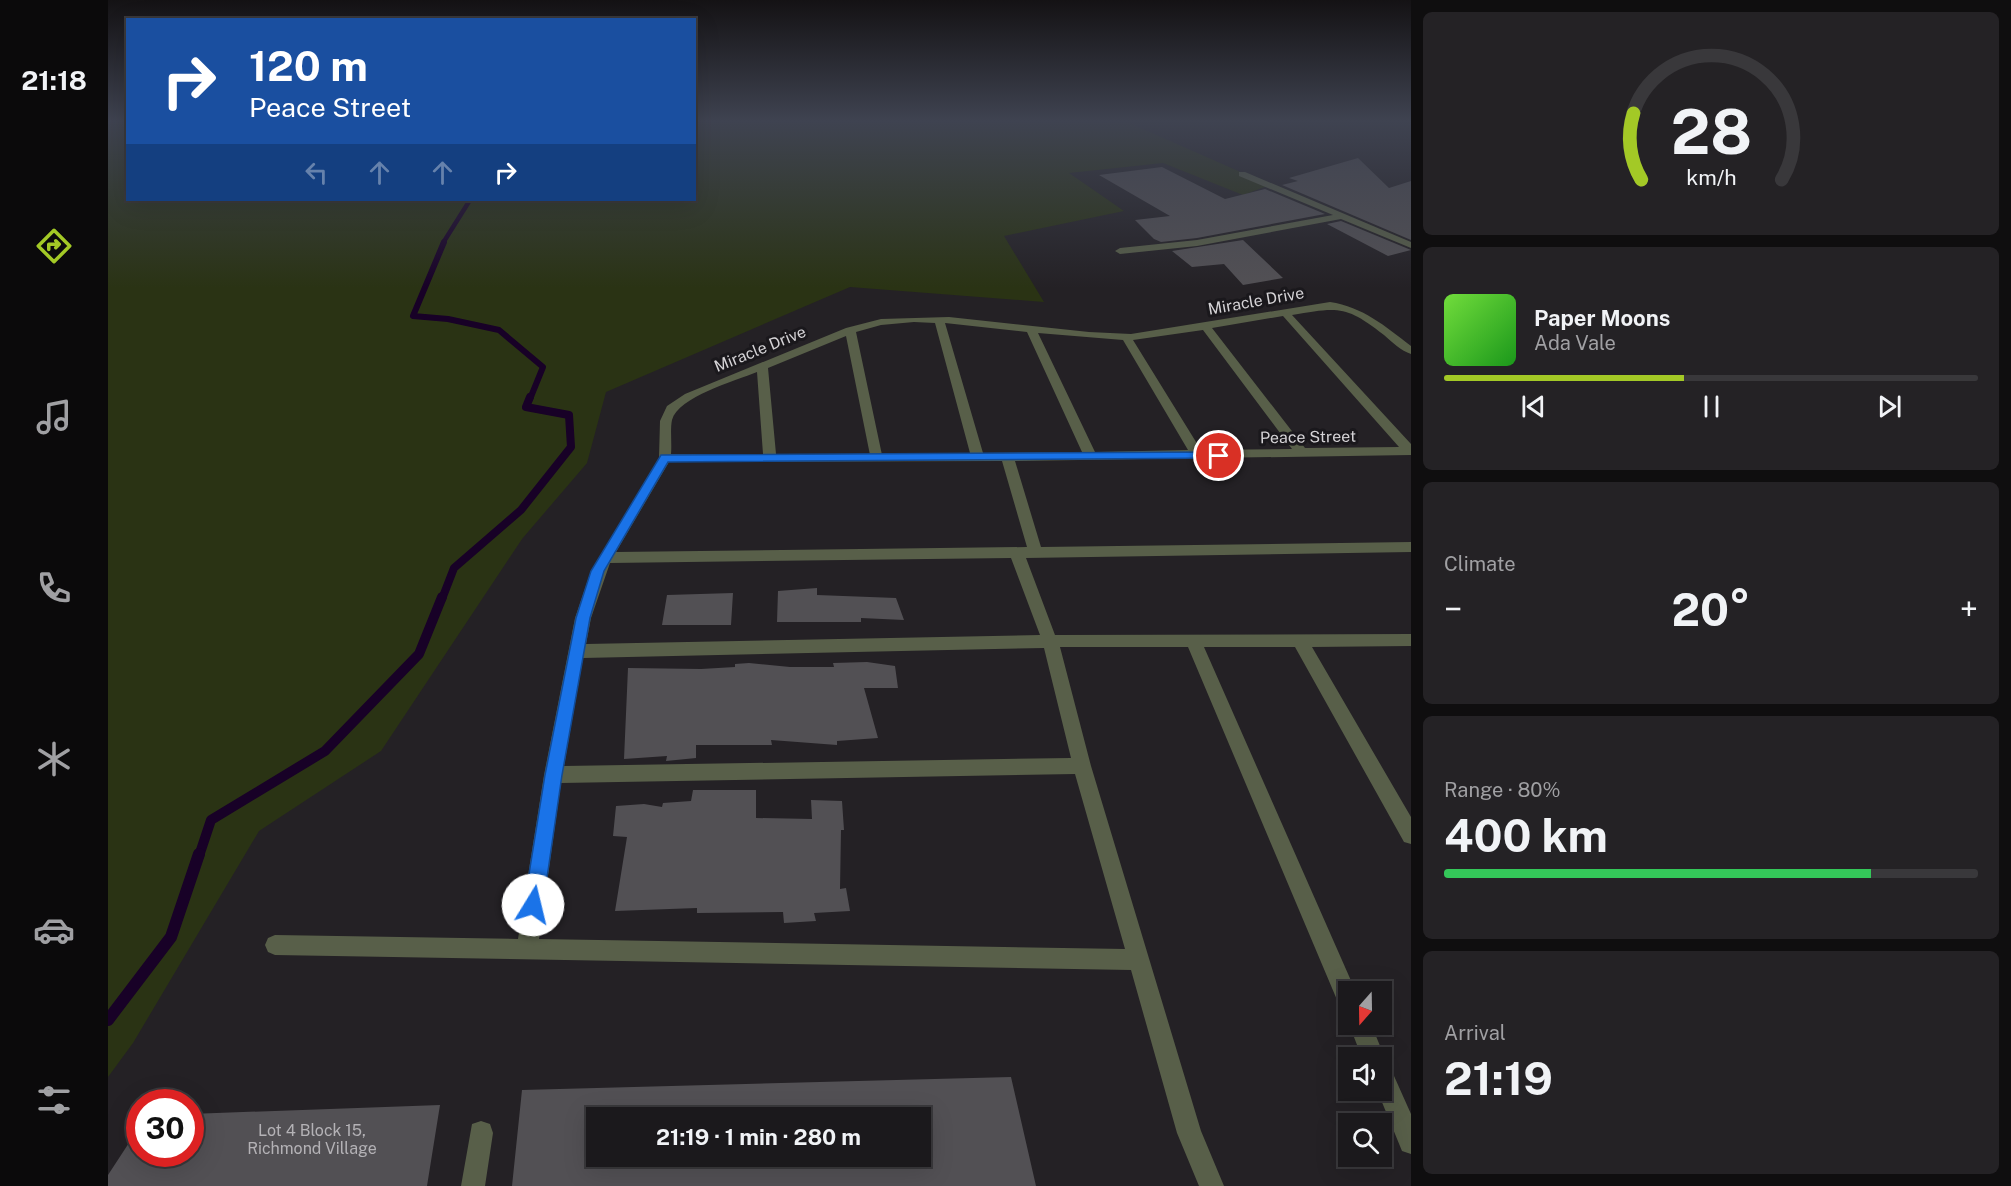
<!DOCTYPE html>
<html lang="en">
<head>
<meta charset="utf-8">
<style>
  :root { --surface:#1b191c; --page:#242225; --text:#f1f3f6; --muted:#a0a0a3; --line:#39383b; --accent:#a3c926 }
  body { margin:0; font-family:"Public Sans",sans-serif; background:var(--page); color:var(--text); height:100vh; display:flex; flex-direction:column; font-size:22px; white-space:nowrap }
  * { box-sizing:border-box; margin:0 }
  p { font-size:20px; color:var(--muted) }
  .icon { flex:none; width:33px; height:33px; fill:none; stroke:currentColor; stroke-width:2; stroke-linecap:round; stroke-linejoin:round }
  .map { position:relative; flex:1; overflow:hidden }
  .side { display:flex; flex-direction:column; gap:12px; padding:12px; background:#0f0e0f; width:600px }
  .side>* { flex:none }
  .hud { position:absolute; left:18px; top:18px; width:570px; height:183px; border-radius:0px; box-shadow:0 6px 24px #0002,0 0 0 2px var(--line); background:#1a4fa0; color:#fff; overflow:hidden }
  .needle { width:39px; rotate:200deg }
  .controls { position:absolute; left:1230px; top:981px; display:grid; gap:12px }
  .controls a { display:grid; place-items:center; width:54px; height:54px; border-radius:0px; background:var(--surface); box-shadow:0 6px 24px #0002,0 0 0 2px var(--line); font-size:30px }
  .speed { position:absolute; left:18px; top:1089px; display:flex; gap:12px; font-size:30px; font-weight:700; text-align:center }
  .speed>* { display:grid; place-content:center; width:78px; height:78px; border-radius:50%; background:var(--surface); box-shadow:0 6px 24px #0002,0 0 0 2px var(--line); line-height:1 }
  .speed .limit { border:9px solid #d22; background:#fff; color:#111 }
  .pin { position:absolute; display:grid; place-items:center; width:51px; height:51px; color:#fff; margin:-26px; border:3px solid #fff; border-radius:50%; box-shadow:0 2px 6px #0007 }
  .me { position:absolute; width:66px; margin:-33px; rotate:9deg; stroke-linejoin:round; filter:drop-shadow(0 0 4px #0008) }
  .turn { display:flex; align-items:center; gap:21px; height:126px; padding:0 24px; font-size:27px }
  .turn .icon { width:78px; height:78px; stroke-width:2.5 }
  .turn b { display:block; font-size:42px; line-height:51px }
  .lanes { display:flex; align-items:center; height:57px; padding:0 24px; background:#0003; justify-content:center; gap:30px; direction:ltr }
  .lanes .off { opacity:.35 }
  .big { font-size:45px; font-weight:700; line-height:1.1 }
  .side .tile { flex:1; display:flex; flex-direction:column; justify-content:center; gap:9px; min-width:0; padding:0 21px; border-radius:9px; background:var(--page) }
  .side .dial { align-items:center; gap:0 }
  .dial svg { height:156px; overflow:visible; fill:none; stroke:var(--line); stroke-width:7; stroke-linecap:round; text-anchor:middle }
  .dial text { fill:var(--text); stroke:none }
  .song { display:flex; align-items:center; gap:18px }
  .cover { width:72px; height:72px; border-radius:9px; background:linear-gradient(135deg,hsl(100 70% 55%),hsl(120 70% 35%)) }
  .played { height:6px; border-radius:3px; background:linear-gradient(90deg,var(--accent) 45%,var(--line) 45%) }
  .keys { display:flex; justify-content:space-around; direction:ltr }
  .heat { display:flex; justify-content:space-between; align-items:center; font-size:33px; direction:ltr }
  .charge { height:9px; border-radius:4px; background:linear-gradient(90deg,#34c759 80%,var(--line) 0) }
  .trip { position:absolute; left:478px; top:1107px; width:345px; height:60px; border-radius:0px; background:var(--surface); box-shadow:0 6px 24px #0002,0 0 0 2px var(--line); font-weight:700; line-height:60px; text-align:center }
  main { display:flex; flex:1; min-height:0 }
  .dock { display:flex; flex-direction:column; width:108px; justify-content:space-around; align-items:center; background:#0b0a0b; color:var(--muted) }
  .dock .icon { width:42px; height:42px }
  .dock .current { color:var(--accent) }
  .dock b { font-size:27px; color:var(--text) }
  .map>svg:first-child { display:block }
</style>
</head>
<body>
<main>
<nav class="dock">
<b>21:18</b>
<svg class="icon current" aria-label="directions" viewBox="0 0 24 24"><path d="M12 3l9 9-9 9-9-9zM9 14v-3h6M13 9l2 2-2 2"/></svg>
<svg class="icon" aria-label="music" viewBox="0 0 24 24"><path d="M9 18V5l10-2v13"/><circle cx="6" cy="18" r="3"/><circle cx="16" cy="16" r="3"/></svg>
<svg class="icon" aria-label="phone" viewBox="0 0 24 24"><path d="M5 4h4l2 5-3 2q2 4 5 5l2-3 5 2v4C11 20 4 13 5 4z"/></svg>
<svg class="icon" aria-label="climate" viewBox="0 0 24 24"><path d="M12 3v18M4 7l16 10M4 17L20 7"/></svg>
<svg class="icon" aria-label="car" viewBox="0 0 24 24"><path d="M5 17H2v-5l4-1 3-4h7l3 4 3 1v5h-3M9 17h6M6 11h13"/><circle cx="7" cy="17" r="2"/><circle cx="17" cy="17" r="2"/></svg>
<svg class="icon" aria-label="filters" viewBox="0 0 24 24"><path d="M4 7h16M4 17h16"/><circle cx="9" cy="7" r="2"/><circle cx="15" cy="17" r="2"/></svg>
</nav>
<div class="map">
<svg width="1303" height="1186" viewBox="0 0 1303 1186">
  <rect width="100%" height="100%" fill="#242125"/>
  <path fill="#2a3314" d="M0 122H19L20 200H586L587 122H1019L1162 185 1135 195 1055 163 961 173 1016 211 896 236 936 302 742 287 498 392 479 463 414 539 273 751 151 831 25 1043 0 1077Z"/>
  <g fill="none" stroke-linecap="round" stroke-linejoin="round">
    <path stroke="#180127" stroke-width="4.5" d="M335 243 362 200"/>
    <path stroke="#180127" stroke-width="6" d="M336 242 305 316 340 319 391 330 435 367 422 399"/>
    <path stroke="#180127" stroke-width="8" d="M334 599 346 568 413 510 463 447 461 415 418 407 422 397"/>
    <path stroke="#180127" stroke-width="10" d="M91 856 103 820 217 751 311 654 334 597"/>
    <path stroke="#180127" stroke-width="12" d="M0 1020 63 937 91 854"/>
  </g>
  <path fill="#525054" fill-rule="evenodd" d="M1250 158 1281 188 1303 181V240L1174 185 1190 181 1181 178Z
    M1054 167 1117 199 1157 189 1217 214 1089 238 1053 242 1046 239 1027 220 1062 216 991 175Z
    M1233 221 1303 250 1280 256 1219 224Z
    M1135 240 1175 278 1135 285 1116 264 1084 267 1064 251Z
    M709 588V595L788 598 796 620 753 618V622H669L670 591Z
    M625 593 623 625H554L559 595Z
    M759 662 787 666 790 688H756L770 738 729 741V745L663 740 664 745H588V758L558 761 559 756 516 759 520 668 593 669 627 667V664L641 663 682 667H726L725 663Z
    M585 790H648V818L704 819 703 800 734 801 736 830H733L732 889 738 888 742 911 706 913 708 921 676 923 675 912 589 913V908L507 911 519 837 505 836 508 806 536 804 554 807 555 803 583 801Z
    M903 1077 928 1186H404L414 1090ZM489 1118H813V1156H489Z
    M332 1105 319 1186H0V1175L32 1126V1154H82V1114Z"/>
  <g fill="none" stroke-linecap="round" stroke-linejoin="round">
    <path fill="#585f49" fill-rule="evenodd" d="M1131 172H1137L1303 242V248L1233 219 1089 246 1012 254 1007 251 1012 248 1089 240 1225 215 1131 176Z
      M1222 302C1255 307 1277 326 1303 346V354C1293 351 1284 342 1276 335 1238 305 1230 307 1184 315L1303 444V455L907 461 933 547 1303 542V552L918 558 947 635 1303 634V646L1204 647 1303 817V844L1296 842 1187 647H1096L1248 992H1240V1010L1232 1007 1080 647H952L983 766 1093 1131 1116 1186H1091L1069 1133 1023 970 167 955 160 952 157 945 160 938 167 935 410 939 436 775 467 618 483 571 551 458 552 421 559 406 577 394 738 328 773 319 841 317 981 332 1023 334ZM1175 316 1291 447 1197 448 1104 328ZM806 322 827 323 862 453 774 455 748 332 773 325ZM837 323 919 332 974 452 875 453ZM1095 330 1184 449 1093 450 1025 340ZM930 333 1015 340 1080 450 987 452ZM738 336 762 455 668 454 660 368ZM649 372 655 454H563C564 443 562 430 564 420 570 397 627 381 649 372ZM894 461 919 547 508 552 561 462ZM903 558 932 635 478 644 483 618 502 563ZM936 648 963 758 456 766 475 658ZM967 774 1017 949 431 939 453 783Z
      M1241 1024H1263L1277 1058 1275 1064 1282 1067 1303 1114V1154L1294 1151 1269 1090H1274V1058H1254Z
      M373 1121 382 1124 385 1133 377 1186H353L364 1124Z"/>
  </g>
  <linearGradient id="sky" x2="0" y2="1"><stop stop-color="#141214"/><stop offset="0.42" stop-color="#3f4351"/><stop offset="1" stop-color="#3f4351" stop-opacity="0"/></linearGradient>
  <rect width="1303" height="288" fill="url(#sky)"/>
  <path fill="#1a73e8" stroke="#114b97" stroke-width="1.5" d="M1111 452 1115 453V458L560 462 496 571 482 618 454 775 435 905 432 911 425 914 419 911 416 905 437 775 468 618 483 571 553 455Z"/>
  <g text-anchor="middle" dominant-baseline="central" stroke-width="6" stroke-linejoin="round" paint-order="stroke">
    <g font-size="16" fill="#d5d3d6" stroke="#1a181c">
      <text transform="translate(1148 301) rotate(-10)">Miracle Drive</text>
      <text transform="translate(652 349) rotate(-22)">Miracle Drive</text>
      <text transform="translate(1200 437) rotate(-1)">Peace Street</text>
    </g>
    <g font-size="16" fill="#b4b2b6">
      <text x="204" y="1130">Lot 4 Block 15,<tspan x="204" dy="18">Richmond Village</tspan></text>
    </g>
  </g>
</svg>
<div class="controls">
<a><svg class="needle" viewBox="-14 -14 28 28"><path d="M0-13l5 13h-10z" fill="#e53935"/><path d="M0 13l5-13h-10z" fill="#a0a0a3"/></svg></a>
<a><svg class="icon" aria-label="sound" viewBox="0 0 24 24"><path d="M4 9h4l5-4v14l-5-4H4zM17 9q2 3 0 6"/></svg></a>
<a><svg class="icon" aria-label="search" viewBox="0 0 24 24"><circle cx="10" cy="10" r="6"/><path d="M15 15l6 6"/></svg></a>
</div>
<div class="speed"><div class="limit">30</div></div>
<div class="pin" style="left:1111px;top:456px;background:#d93025"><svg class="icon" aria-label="arrive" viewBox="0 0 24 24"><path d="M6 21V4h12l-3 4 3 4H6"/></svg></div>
<svg class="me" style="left:425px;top:905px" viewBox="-20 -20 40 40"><circle r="19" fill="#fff"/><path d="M0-13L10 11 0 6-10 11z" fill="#1a73e8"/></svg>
<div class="trip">21:19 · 1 min · 280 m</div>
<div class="hud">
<div class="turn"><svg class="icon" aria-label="right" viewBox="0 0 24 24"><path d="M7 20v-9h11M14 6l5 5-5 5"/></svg><div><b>120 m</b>Peace Street</div></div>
<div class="lanes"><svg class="icon off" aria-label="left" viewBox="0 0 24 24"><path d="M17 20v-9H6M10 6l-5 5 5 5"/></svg><svg class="icon off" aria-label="ahead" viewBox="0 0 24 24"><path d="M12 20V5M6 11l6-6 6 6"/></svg><svg class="icon off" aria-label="ahead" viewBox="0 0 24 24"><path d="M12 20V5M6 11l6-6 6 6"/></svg><svg class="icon" aria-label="right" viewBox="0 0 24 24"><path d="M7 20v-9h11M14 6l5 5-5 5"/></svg></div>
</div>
</div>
<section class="side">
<div class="tile dial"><svg viewBox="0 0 100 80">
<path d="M14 69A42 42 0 1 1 86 69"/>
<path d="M14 69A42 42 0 0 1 10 35" stroke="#a3c926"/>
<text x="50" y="56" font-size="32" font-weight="700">28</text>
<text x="50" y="72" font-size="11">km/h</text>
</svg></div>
<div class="tile">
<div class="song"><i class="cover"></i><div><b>Paper Moons</b><p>Ada Vale</p></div></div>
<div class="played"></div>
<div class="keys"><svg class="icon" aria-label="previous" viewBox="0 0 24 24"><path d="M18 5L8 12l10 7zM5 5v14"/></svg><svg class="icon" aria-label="pause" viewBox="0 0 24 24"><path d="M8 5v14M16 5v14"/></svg><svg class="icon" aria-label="next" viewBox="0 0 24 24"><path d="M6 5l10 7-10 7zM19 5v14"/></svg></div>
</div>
<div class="tile"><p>Climate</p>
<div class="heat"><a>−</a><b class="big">20°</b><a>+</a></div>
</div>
<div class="tile"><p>Range · 80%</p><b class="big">400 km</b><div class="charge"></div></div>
<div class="tile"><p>Arrival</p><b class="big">21:19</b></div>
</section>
</main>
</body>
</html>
